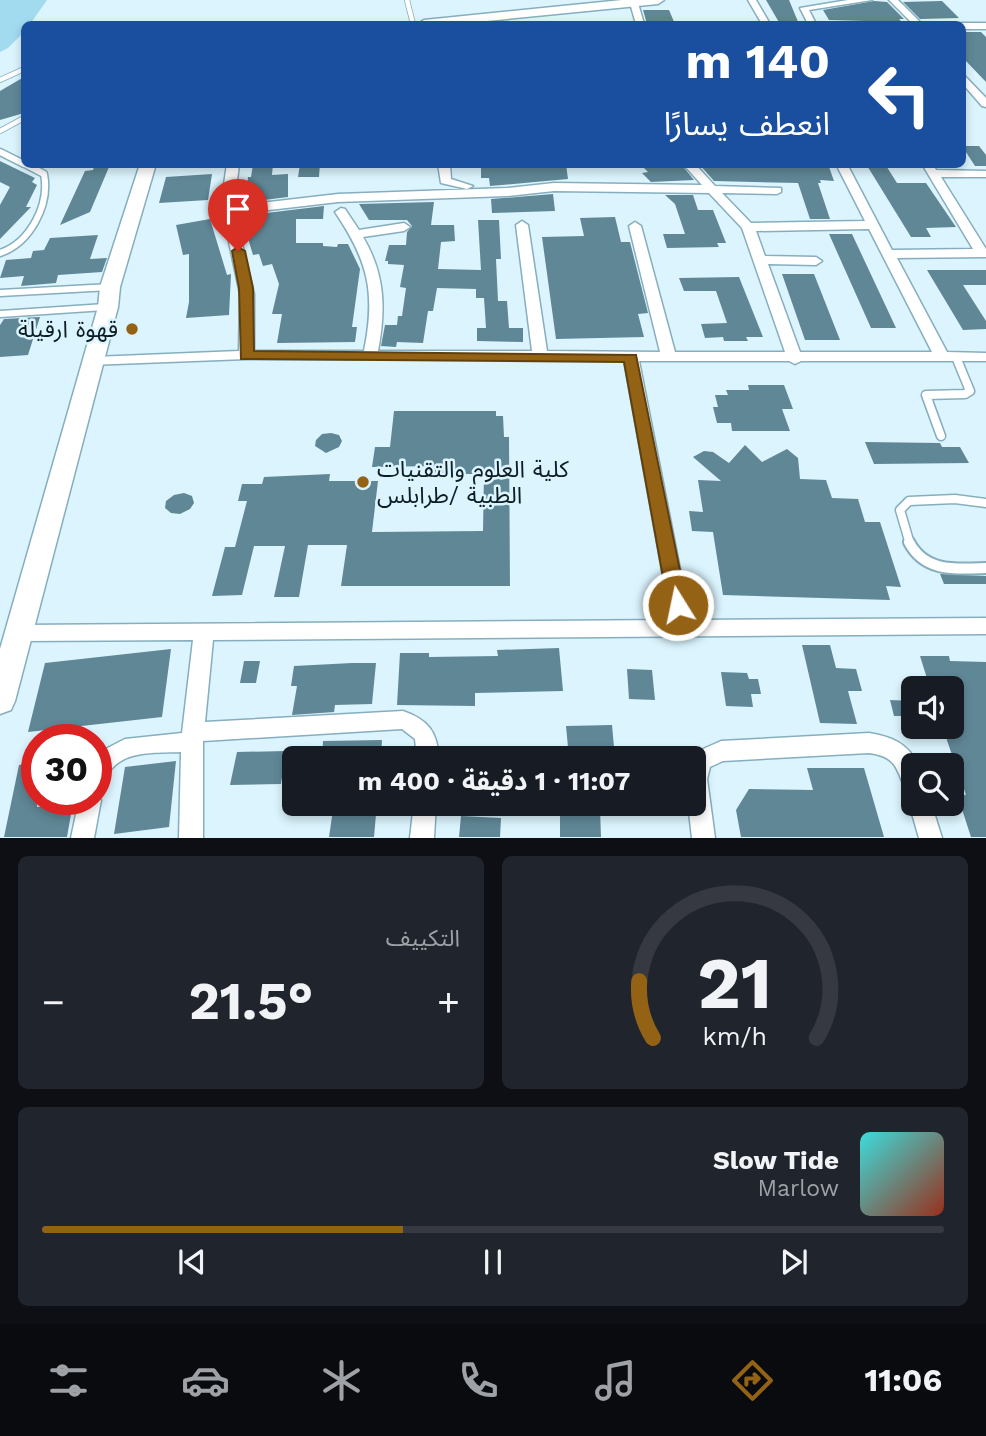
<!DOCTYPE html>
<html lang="ar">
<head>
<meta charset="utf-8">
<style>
  :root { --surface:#171b24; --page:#20242c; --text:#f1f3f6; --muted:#9ea1a6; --line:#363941; --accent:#946214 }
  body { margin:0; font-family:"Work Sans","Noto Sans Arabic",sans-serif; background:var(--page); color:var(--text); direction:rtl; height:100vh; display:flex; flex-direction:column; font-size:26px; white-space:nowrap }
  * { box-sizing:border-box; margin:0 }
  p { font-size:23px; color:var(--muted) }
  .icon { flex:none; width:38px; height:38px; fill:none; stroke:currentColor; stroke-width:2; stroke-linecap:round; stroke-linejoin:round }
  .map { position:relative; height:838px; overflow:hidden; direction:ltr }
  .side { display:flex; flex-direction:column; gap:18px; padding:18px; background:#0d0f14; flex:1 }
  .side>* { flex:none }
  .banner { position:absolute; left:21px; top:21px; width:945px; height:147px; border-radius:10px; box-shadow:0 4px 10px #0003; direction:rtl; background:#1a4fa0; color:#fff; overflow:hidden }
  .fabs { position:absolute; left:901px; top:676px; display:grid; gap:14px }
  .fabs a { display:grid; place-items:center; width:63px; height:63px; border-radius:10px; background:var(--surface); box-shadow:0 4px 10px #0003; font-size:35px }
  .speed { position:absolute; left:21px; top:724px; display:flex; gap:14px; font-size:35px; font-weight:700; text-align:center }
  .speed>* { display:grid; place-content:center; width:91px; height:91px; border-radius:50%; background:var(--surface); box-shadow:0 4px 10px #0003; line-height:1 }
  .speed .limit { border:10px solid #d22; background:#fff; color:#111 }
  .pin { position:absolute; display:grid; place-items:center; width:60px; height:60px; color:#fff; margin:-72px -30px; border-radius:50% 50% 50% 0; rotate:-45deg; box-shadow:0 0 7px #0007 }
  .pin .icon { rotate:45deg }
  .me { position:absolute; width:77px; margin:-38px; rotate:350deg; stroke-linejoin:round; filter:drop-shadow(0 0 5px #0008) }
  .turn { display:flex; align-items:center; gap:24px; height:147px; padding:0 21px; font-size:32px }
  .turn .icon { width:91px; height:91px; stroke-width:2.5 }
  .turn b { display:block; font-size:49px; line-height:60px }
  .big { font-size:52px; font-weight:700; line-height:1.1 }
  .side .tile { flex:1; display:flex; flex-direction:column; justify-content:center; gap:10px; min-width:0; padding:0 24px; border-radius:10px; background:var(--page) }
  .side .dial { align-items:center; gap:0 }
  .dial svg { height:182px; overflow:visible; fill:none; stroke:var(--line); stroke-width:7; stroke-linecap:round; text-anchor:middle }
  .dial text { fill:var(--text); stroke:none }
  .song { display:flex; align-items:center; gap:21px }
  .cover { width:84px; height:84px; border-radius:10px; background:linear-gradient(135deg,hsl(180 70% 55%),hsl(10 70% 35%)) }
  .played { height:7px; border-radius:4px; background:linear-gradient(90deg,var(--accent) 40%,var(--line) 40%) }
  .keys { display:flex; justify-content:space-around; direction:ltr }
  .heat { display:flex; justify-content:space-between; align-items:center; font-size:38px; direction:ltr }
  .side .tiles { flex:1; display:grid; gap:18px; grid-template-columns:1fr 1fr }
  .tile:last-child { grid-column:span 2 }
  .trip { position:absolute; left:282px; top:746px; width:424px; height:70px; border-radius:10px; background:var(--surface); box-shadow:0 4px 10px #0003; font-weight:700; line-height:70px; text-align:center; direction:rtl }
  .menu { display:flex; height:112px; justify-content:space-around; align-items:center; background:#090b0e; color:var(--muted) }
  .menu .icon { width:49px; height:49px }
  .menu .active { color:var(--accent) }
  .menu b { font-size:32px; color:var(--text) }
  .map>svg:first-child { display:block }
</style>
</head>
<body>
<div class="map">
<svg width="986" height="838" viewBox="0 0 986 838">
  <rect width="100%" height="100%" fill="#dbf4fe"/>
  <path fill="#a2daef" d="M0 0H47L30 24H24V32L8 48 0 52Z"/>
  <path fill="#608796" d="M766 0H789L799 24H780Z
    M874 1 887 2 904 19H899L902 22 829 20 823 10Z
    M942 1 959 18 920 19 903 2Z
    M643 10H669L675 24H647Z
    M962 32H981L986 37V82L966 61H962Z
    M24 77V113L0 120V91Z
    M962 146H979L986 155V166H975Z
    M0 161 35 178 32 182 37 185 26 207H31L0 239V205L10 187 0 182Z
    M253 164H273L272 175 288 174V197L249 202 246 197 248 177H251Z
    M300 164H320L319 177H298Z
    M481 164H566L568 179 490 186 489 178H481Z
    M640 164H681L694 180 651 182 642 173 648 172Z
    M699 164H828L834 181 820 180 821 183H818L830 219H810L798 183 714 181Z
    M866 164H885L897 183H926L956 227 926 228 931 237H911Z
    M94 167H109L90 212 60 225 85 171 93 170Z
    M212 174 208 200 159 203 166 177Z
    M553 194 555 211 492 213 491 199Z
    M665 195H693L698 210H713L726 243H717L719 247 667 248 663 234H685L675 204Z
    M434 202 431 225H454L455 241 441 242 438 269 481 270 478 220H499L501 259H496L498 301H507L509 328H523V342L477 341V328H486L484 298H476V289L437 288 433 311H428L423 343 397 342 396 347 381 346 385 325H397L398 316H402L406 288 400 287 404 265 388 264V261H385L389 245H406L407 232 412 226 407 220H369L359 204Z
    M324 206 323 219H296V243H323V246L337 247 338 244H348L360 269 352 327H357L355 342 277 343 282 314H272L279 284 272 264 263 266 259 254 253 255 247 235 255 234 249 215Z
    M615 217 621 242H630L648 313 638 314 644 337 556 339 542 237 584 236 580 218Z
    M210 219 227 275 231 274 229 315 186 318 189 302V254L183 255 176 225Z
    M829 234H852L896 328H871Z
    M98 235 90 259 107 258 102 272 58 275 56 283 21 286 24 276 0 278 6 260 31 258 33 251 44 250 50 238Z
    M927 270H986V285H963L986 321V329L963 330Z
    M782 274H814L840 340H805Z
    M739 277 763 337H746L748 341H724L723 337 705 338 701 324 727 323 716 291H684L679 278Z
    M40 317 28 355 0 357V325L4 319Z
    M748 385H784L793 409H782L790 431H732L731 423H717L713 407H718L715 395H728L726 390H749Z
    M394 411H496V416H503L504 437H509L510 586H341L347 545H308L299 597H274L285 546H254L242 595 212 596 225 547H235L247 501H238L242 484H262L264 477 330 474 329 481H378L372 532 483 531 484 474H433L434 466 372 467 375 447H390Z
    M331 433 339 435 342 441 339 447 326 453 315 446 316 440 322 434Z
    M865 442 940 443 942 447H960L969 463 874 464Z
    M745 445 762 462 787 449 798 458 800 479 826 480 832 498 858 499 865 522H880L901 587 886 586 890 600 723 595 713 532 692 531 689 511 703 512 698 480 721 481 693 457 704 451 713 452 729 463Z
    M184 493 192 496 194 503 190 509 180 514 171 513 165 508 166 501 174 495Z
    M940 574 986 576V584H944Z
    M802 645H830L836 668 856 669 862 691H848L857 724 820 723Z
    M559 648 563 691 475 693V706L397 705 400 653H429V657L498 656 497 650Z
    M171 649 162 717 28 732 45 663Z
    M920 656H949L950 661 986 662V837H971L957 794 966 795 942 726H952V688H930Z
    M244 661H260L256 683H240Z
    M352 663H376L372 704 335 705 334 712 292 715 297 686H291L294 666Z
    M627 669 652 670 655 700 629 699Z
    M721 672 747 673 749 679H758L761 694H751L753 707 726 706Z
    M890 700 914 701V716H894Z
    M612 725 615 758H569L566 726Z
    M382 740 381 758H322L323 741Z
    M286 751 281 784 230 785 237 752Z
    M176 761 169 827 114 834 125 767Z
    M37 762V807L73 803 67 837H4L19 765Z
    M807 768H864L884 837H741L736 810 749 789 813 790Z
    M334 803H377L374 837H329Z
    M560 807 600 809 601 837H560Z
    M461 816 501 818 500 837H459Z"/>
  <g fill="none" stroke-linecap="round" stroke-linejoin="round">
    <g stroke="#86aebe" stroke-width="6">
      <path id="lane-far3" d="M407 0 413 24
        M0 80 24 69
        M0 131 24 118"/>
    </g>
    <g stroke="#86aebe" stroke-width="9">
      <path id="lane-far2" d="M0 152 24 164
        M0 253C30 243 50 205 44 174L25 164
        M0 293 110 287
        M0 314 105 307"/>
    </g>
    <g stroke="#86aebe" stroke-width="11">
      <path id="lane-far1" d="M941 436 926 395 965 394 970 391 956 357
        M910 544 900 510 909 501 955 499 986 503"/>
    </g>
    <g stroke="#86aebe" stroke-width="14">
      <path id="lane" d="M909 542C925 573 957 569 986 568"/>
    </g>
    <g stroke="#86aebe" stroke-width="3">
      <path id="street" d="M634 0 638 3 644 24H636L630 3Z
        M748 0H756L770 24H762Z
        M848 0H872L809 10 815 22 812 24H808L800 8Z
        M889 0H898L922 24H913Z
        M962 23H986V29H962V24H959Z
        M962 73 986 98V107L982 106 962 83Z
        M227 164H239L234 206 338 194 507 188 554 183 702 185 683 164H695L715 186 781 188V192L777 194 722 193 751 223 865 221 836 164H847L892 250 973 249 922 164H933L936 170 986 171V177H941L986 249V257L897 258 947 352 986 353V361H801L795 364 789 361H639L690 620 986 618V634L213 640 205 722 403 711C428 720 437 731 439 758H417L415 739 402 729 203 741V838H179L181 752C163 753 137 751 121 761 110 767 107 778 96 782V754L125 739 182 733 193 640 21 641 14 639 11 633 14 627 21 625 671 620 624 360 246 359 89 365 87 362 89 359 94 357 239 351 240 294 223 214 220 211ZM554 191 709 193 742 228 785 352H675L641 226 635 222 629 226 660 352 547 351 528 225 522 221 516 225 532 351H378C386 309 385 274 363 237L404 231 410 227 404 223 359 230 345 209 341 208 335 212C368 261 376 292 364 351H254V294L235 214 338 202 507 196ZM869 229 932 352H800L768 264 816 265 822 261 816 257 765 256 756 231Z
        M438 164H450L451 179 473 186 467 189 441 183Z
        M869 733C892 737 908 743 918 765H914V794L906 791C896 768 897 757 869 753L723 761 710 767 707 779 715 838H692L688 803H693L692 754 721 741Z
        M96 792 101 800 94 838H71L79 800H96Z
        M914 795V803H931L942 838H919L909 803Z
        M414 803H436L434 838H410Z"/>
    </g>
    <g stroke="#86aebe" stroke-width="3">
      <path id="secondary" d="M622 0H664L658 4 456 24H418L424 20Z
        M140 164H156L120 287 118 307 15 701 11 710 0 714V649L98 307 100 287Z"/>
    </g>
    <use href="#lane-far3" stroke="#fff" stroke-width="4.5"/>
    <use href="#lane-far2" stroke="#fff" stroke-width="6"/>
    <use href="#lane-far1" stroke="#fff" stroke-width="8"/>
    <use href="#lane" stroke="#fff" stroke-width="10"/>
    <use href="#street" fill="#fff" fill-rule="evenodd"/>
    <use href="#secondary" fill="#fff" fill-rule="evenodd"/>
  </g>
  <path fill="#946214" stroke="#60400d" stroke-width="2" d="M238 247 245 251 253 288 254 351 636 355 687 605 685 610 678 612 671 610 668 605 624 362 241 359 239 288 232 251Z"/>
  <g fill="#946214" stroke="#dbf4fe" stroke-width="2.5">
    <circle cx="132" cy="329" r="7"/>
    <circle cx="363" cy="482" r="7"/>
  </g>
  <g text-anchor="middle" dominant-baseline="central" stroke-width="5" stroke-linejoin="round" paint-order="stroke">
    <g font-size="23" fill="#0d1d23" stroke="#dbf4fe" text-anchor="end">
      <text x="118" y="329">قهوة ارقيلة</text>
      <text x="377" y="469" text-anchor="start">كلية العلوم والتقنيات<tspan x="377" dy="26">الطبية /طرابلس</tspan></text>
    </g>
  </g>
</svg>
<div class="fabs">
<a><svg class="icon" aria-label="sound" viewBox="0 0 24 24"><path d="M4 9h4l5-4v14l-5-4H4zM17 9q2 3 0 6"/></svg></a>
<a><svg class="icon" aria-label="search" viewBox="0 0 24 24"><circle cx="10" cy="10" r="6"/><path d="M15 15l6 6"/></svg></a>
</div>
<div class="speed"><div class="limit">30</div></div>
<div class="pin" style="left:238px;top:251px;background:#d93025"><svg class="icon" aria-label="arrive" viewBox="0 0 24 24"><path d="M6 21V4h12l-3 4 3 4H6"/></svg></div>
<svg class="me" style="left:678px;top:605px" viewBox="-20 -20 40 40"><circle r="17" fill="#946214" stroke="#fff" stroke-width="3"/><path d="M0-11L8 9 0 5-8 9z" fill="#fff"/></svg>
<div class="trip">11:07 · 1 دقيقة · 400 m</div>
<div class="banner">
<div class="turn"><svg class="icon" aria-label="left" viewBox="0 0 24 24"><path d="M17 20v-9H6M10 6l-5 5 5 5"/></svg><div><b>140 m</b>انعطف يسارًا</div></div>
</div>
</div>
<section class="side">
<div class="tiles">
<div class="tile dial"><svg viewBox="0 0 100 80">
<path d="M14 69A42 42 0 1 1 86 69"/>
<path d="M14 69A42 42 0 0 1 8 44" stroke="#946214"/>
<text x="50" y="56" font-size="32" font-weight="700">21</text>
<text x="50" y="72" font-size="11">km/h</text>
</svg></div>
<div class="tile"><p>التكييف</p>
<div class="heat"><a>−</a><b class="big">21.5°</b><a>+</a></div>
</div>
<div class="tile">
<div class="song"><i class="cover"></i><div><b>Slow Tide</b><p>Marlow</p></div></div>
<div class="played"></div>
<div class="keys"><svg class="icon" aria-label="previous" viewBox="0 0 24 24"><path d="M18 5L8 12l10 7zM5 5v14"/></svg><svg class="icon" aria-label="pause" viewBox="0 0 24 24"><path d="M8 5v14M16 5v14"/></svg><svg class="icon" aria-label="next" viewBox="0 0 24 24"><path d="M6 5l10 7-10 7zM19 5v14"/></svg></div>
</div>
</div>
</section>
<nav class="menu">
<b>11:06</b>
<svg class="icon active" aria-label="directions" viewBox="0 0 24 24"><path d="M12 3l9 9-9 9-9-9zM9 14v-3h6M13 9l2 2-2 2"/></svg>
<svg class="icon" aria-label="music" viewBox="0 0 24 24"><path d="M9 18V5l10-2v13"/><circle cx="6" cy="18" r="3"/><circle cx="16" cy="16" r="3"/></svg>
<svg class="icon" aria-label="phone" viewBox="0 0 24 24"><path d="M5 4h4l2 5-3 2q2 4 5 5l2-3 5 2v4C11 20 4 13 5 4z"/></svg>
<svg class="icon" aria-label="climate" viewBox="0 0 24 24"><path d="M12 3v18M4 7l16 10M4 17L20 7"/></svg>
<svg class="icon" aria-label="car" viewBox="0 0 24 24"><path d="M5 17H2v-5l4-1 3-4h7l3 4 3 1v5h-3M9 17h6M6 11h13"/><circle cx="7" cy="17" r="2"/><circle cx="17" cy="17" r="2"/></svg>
<svg class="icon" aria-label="filters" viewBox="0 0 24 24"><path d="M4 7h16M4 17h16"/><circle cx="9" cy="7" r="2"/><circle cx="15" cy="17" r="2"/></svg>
</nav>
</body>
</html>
